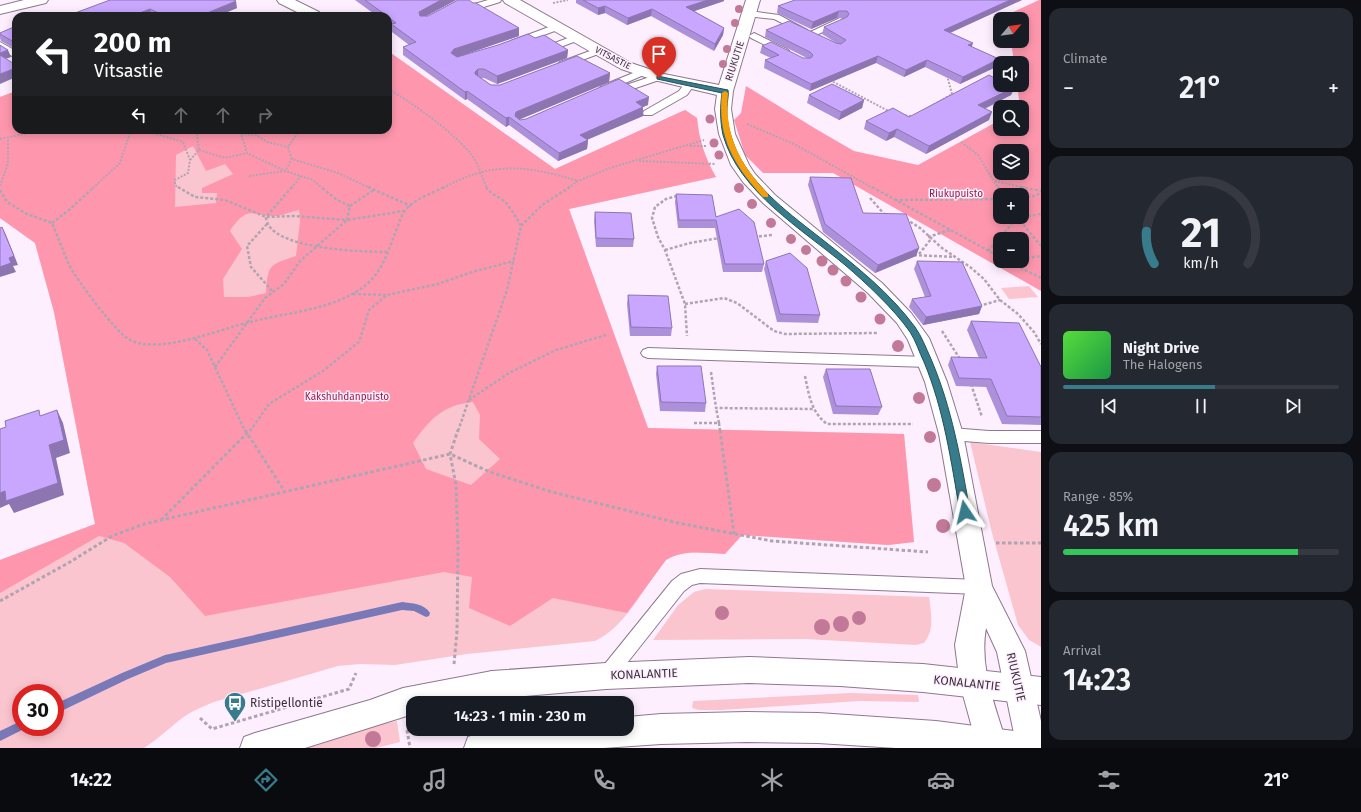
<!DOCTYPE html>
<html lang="en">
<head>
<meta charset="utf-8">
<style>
  :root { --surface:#171b24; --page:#242831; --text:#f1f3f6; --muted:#9ea1a6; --line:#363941; --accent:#387b8b }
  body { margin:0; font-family:"Fira Sans",sans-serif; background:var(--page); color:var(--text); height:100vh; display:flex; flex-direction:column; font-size:15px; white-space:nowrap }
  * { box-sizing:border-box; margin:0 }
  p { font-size:13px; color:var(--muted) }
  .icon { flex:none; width:22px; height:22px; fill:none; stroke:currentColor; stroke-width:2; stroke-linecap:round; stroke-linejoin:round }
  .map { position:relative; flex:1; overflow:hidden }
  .details { display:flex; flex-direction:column; gap:8px; padding:8px; background:#0d0f14; width:320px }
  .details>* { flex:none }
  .top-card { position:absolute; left:12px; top:12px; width:380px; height:122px; border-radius:12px; box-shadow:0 2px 10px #0003; background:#202124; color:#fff; overflow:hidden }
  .needle { width:26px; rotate:61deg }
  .tools { position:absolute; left:993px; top:12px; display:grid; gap:8px }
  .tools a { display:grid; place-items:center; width:36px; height:36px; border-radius:8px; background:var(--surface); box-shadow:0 2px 10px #0003; font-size:20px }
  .speed { position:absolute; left:12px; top:684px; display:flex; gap:8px; font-size:20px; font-weight:700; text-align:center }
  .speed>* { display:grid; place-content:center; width:52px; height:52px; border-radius:50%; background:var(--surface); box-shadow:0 2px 10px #0003; line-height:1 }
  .speed .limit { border:6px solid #d22; background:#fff; color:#111 }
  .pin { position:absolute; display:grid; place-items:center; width:34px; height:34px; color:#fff; margin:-41px -17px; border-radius:50% 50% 50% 0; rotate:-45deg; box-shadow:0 0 4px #0007 }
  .pin .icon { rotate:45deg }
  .me { position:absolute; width:44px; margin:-22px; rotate:350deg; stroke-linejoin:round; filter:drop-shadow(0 0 3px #0008) }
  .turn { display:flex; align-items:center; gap:14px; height:84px; padding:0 16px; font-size:18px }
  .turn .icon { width:52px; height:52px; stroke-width:2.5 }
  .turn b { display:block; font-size:28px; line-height:34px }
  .lanes { display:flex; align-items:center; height:38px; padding:0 16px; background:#0003; justify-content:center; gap:20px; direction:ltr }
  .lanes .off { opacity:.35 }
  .big { font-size:30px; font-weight:600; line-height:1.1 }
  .details .widget { flex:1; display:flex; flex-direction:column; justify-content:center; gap:6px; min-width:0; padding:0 14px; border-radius:12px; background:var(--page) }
  .details .dial { align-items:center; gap:0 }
  .dial svg { height:104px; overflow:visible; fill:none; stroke:var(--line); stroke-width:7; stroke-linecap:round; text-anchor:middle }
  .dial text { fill:var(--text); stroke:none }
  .song { display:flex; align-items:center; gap:12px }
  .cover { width:48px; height:48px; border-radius:6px; background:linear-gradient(135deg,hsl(110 70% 55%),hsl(140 70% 35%)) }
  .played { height:4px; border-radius:2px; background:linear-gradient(90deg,var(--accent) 55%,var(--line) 55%) }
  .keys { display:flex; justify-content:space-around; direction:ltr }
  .heat { display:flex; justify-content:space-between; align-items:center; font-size:22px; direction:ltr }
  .charge { height:6px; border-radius:3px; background:linear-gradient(90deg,#34c759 85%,var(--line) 0) }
  .trip { position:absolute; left:406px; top:696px; width:228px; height:40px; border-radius:12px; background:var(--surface); box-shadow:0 2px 10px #0003; font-weight:600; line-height:40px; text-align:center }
  .tabs { display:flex; height:64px; justify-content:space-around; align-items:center; background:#090b0e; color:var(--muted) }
  .tabs .icon { width:28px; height:28px }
  .tabs .active { color:var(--accent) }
  .tabs b { font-size:18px; color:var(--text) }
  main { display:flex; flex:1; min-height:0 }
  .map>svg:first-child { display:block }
</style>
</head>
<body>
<main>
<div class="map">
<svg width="1041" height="748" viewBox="0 0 1041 748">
  <rect width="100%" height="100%" fill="#feefff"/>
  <path fill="#fbc5cf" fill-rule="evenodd" d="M388 51 555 169 685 110 697 118C699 140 705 158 716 177L569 209 648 428 904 434 914 542 888 545 742 535 725 554C704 553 684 549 666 560 645 585 626 627 595 641L467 654 395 665 360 664 338 666 214 702C202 707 191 711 181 719 168 729 157 740 144 748H0V560L95 524 54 312 35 243 0 218V97L16 91V130H388ZM21 693H55V727H21Z
    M1029 286 1038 297 1009 299 1001 288Z
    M970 442 1041 452V647L1029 640 1018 625 992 533Z
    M705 589 929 597C931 614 935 629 924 643L916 645 805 639 653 640 678 605 694 592Z
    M850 693 918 695 919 702 860 701 721 710H699L692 708 693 701Z
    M397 721 400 742 376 748H290L348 731Z"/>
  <path fill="#fe97ae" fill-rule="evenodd" d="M1039 0H1041V291L833 173H763L745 155 734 120 741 113 746 86 816 129 854 151 918 165 1000 120V129H1022V107H1020L1017 85H1022V63H1014L1011 41H1022V19H1008L1007 15ZM1000 151H1022V173H1000ZM1000 195H1022V217H1000ZM1000 239H1022V261H1000Z
    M388 51 555 169 685 110 697 118C699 140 705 158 716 177L569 209 648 428 904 434 914 542 888 545 742 535 725 554C704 553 684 549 666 560L627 613 553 598 510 626 469 608 472 577 444 572 205 616 170 577 124 543 99 536 0 593V560L95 524 54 312 35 243 0 218V97L16 91V130H388ZM193 146 206 171 225 164 233 174 202 188V193H217L216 203 175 207 176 155ZM299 210 300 221 296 256C269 265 268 264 266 293L248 297H224L223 279 242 249 230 231C249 203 252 217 277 216 285 215 292 211 299 210ZM473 402 480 415 479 439 500 459 471 485 426 469 413 443C430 419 443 405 473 402Z"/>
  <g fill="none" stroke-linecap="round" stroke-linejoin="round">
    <path fill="#7979b8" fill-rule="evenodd" d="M402 602C412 603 425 604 430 613L429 616 426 617 414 611 402 610 166 663 128 679 55 714V704L122 673 165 655Z
      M21 721V727H25L24 729 0 741V731Z"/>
    <g stroke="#8e7890" stroke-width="2">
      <path id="service" d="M488 0H501L500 2 474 10 470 7 471 5Z
        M750 11 779 15 807 30 802 33 774 19 747 16 746 14 747 12Z
        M840 18 843 19 845 21 843 23 814 36 811 37 806 34Z
        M557 24 562 27 560 29 517 45H511L509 43 511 41Z
        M754 33 787 49 789 51 787 53H781L751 38 749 36Z
        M576 35 581 38 579 40 555 49 550 46 552 44Z
        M0 42 16 51V57L12 56 0 49Z
        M598 48 603 51 601 53 566 66 563 67 558 64 560 62Z
        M643 69 646 70 648 72 646 74 609 90 605 91 600 88 601 86Z
        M659 74 662 75 664 77 662 79 627 91 622 88 623 86Z
        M689 82 694 85 687 95 652 115H644L643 113 644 111 679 91 685 83Z
        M648 348 928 357 933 359 935 362 933 365 928 367 648 358 643 356 641 353 643 350Z
        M951 428 989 431H1041V443H989L951 440 946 438 944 434 946 430Z
        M700 569 979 580 985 582 988 587 985 592 979 594 700 583 692 585 684 591 612 682 606 685 600 682 597 676 600 670 672 581 681 574Z"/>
    </g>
    <g stroke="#8e7890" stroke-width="2">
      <path id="minor" d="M24 0H48L46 3 0 14V6Z
        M277 0H295L319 12 321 15 305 16 279 3Z
        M503 0H520L631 63 664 74 719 85 746 0H760L733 91 731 109 735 134 749 165 755 174 775 195 882 283 911 313 929 338 947 382 963 434 992 586 1025 651 1041 721V748H1017L997 652 986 628C979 667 995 705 1006 742L1004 748H978L976 742 960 684 955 645 966 587 939 434 925 382 908 340 897 323 868 293 763 203 743 182 731 165 719 134 715 109 717 95 654 80 621 69 505 3Z
        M492 671 502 675 506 685 508 703H478V685L482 675Z
        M479 729H509L510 748H480Z"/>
    </g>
    <g stroke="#8e7890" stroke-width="2">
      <path id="secondary" d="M749 657 923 664 1041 677V705L923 692 840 686 749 683 606 689 492 699 470 703H413V714L305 748H240L244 737 255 733 370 700 403 688 492 671 606 663Z
        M746 712 818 713 936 721 1029 733 1040 737 1041 748H896L818 743 746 742 661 744 603 748H464L468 737 479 733 511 729H627V717L661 714Z"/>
    </g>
    <path stroke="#b1a4b2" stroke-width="2" stroke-dasharray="2 1.5" stroke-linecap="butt" d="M553 3 568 0
      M876 35 945 68 952 94 914 116 896 115 824 77 805 62 863 36Z
      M388 89C413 103 453 132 471 154 478 163 482 177 487 188
      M747 124 794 144 873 188
      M143 130 183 142 190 160 188 173 175 180V185L179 188
      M237 130 241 134 247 153 285 171 313 180 322 188
      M300 130 288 147 292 159 338 173 370 188
      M241 134 257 135 267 142 288 147
      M0 139 44 130
      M961 142 978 155 998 188
      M690 146H706
      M199 150 225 158 247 153
      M190 160 199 150 197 135 199 130
      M639 161 716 164
      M249 176 285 171 292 159
      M995 181 1025 188
      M0 186 8 163V138
      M93 188 120 163 131 130
      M291 188 301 176
      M443 188C492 161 526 165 578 181
      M568 188 578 181 610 168 704 140"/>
    <path stroke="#b1a4b2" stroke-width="2.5" stroke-dasharray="3 2" stroke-linecap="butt" d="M178 187 195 197 225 200 266 217 294 216 347 220 350 206 337 200 321 187
      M292 187 266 217C267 250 366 252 389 252
      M368 187 411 206
      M486 187C490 194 498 196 504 201 511 208 516 217 521 226
      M872 187 1000 257
      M998 187 1003 195
      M1020 187 1041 191
      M0 190 7 202 27 214 52 223C58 237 63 251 69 265 77 280 116 333 130 340 159 355 220 329 250 322 288 312 336 310 367 284 385 268 389 247 398 226 400 221 401 216 404 212 413 199 431 194 444 187
      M677 196 666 199 655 207 652 218 658 237 665 250 685 304 687 336
      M1022 197 1036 196 1041 192
      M870 198 885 215
      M895 200 1000 199
      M350 206 375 189
      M1017 217 1041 246
      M906 219 920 228 942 248 970 267 984 279 1000 300 1018 314 1034 332 1041 344
      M52 223 69 210 94 187
      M267 224 247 246 251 267 273 292
      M754 237 772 235
      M928 237 950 230
      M665 250 690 243 719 238
      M988 251 1017 218 1041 214
      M919 254 931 239
      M914 255 955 257
      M1022 259 1041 256
      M1007 261 1041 278
      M353 294 386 295
      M685 304 724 298 737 303 774 331 785 334 877 333
      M979 306 1000 300
      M942 331 960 359
      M195 339 207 350 245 431
      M215 367 265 298 284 284 300 261 347 220 404 211
      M711 372 716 408 813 409
      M805 376C809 395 811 412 827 424H913
      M971 384 982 417
      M469 400 509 373 556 350 606 335
      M694 423H719L716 408
      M719 423 720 431
      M250 431 269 404 323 371 359 342 369 310 387 295 438 284 472 272 514 261
      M458 431 507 290 521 226 542 205 570 187"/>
    <path stroke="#b1a4b2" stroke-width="3" stroke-dasharray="3.5 2.5" stroke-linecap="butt" d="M245 430 285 492
      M720 430 734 534
      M161 520 250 430
      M996 543H1041
      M0 601 70 562 112 536 144 524 450 454 490 472 552 492 678 523 772 541 928 552
      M454 664 457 631 458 546 456 485 450 454 458 430
      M200 718 212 729 349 689 356 673
      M407 730 410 748"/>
    <use href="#service" fill="#fff" fill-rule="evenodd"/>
    <use href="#minor" fill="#fff" fill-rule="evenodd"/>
    <use href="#secondary" fill="#fff" fill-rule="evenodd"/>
  </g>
  <g fill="#c27998">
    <circle cx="739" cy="9" r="4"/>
    <circle cx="735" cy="23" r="4"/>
    <circle cx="727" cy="49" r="4"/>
    <circle cx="723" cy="64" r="4"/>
    <circle cx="710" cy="119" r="4.5"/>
    <circle cx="714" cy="143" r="4.5"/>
    <circle cx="719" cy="155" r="4.5"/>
    <circle cx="739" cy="188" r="5"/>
    <circle cx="752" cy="204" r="5"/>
    <circle cx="771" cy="223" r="5"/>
    <circle cx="791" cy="239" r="5"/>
    <circle cx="806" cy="250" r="5"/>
    <circle cx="822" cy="261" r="5.5"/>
    <circle cx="833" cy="270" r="5.5"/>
    <circle cx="846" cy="281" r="5.5"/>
    <circle cx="861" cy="297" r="5.5"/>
    <circle cx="880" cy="319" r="5.5"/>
    <circle cx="898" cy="346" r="6"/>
    <circle cx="919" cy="398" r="6"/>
    <circle cx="930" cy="437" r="6"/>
    <circle cx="934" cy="485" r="7"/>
    <circle cx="943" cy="526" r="7"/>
    <circle cx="722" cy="613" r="7"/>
    <circle cx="859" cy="618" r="7"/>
    <circle cx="841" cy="624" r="8"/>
    <circle cx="822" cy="627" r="8"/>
    <circle cx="373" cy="739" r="8"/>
  </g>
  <path fill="#ad90da" d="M110 0 237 8 218 16H76L75 13Z
    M355 0H456L426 16H428L473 3 519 28V36L457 57 535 38 568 50 567 58 497 84 484 78H480L491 85H500L610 73 609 82 520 119V120L648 105 643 107V116L587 140H588L587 149 558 161 509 125 506 127 467 99 465 100 403 55V47L409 45 392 32V27L388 24V16H377Z
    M576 0H724V1L694 11 724 28 723 35 714 51 651 16 627 25 605 13 598 15 576 3Z
    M1022 0 950 33 972 47 999 59 996 67 960 84 925 67 904 77 876 63 810 91 764 68 765 60 771 58 760 53 762 46 803 58H807L765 37 766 30 838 44 822 34 824 27 845 18H837L811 29 777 13 778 6Z
    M16 26 15 49 1 41 0 38V33Z
    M1015 87 1011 95 985 109 989 120 926 154 894 137 886 141 864 129 866 121 909 117Z
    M809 95 864 100 862 108 839 120 807 103Z
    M810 177 863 213 919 248 916 256 875 273 823 232 808 185Z
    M676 194 716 217 764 264 762 272H723L715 228H678L675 202Z
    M595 212 634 239 633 247H596L594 221Z
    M766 261 820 315 818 323 777 322 764 269Z
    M917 261 982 306 979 314 923 325 909 307 912 299 925 297 914 269Z
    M628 295 672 328 671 336H630L627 304Z
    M971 321 1041 367V425L1002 424 986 387 956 386 948 365 951 357 979 358 967 330Z
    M657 366 706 403 705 412 660 411 656 374Z
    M826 369 882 407 878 415 833 414 823 377Z"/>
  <path fill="#8d75b2" d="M441 0H456L419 20V12Z
    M708 0H724V1L686 14V7Z
    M1010 0H1022L941 37 944 30Z
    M236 1 237 8 218 16H200Z
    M605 6V13L598 15V8Z
    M150 9 152 16H132Z
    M652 9 651 16 627 25 628 18Z
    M839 11 837 18 811 29 813 22Z
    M519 28V36L455 58 451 53 454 49Z
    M724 28 723 35 714 51 715 44Z
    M973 43 971 50 968 45Z
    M8 50 11 57 0 61V53Z
    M568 50 567 58 497 84V76Z
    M878 56 876 63 810 91 811 84Z
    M999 59 996 67 960 84 963 77Z
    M927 60 925 67 904 77 906 70Z
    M16 68V77L0 84V74Z
    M478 69V78L475 80V72Z
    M610 73 609 82 516 121 515 116 516 112Z
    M1015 87 1011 95 975 113 978 105Z
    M467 91V99L465 100V92Z
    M649 97 648 105 635 110 636 102Z
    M864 100 862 108 839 120 841 112Z
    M643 107V116L579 143 580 135Z
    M992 112 989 120 926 154 929 146Z
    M509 117V125L506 127V118Z
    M897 129 894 137 886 141 889 133Z
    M588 140 587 149 558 161 559 153Z
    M2 227 6 235 18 265 13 266 16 272 0 277V267L9 258Z
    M919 248 916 256 875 273 878 265Z
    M982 306 979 314 923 325 926 317Z
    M57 410 63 423 70 453 56 458 64 495 14 513 9 504 0 508V493L49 445Z"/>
  <path fill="#c9a7fe" stroke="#8d75b2" d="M110 0H234L236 1 200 16H165L150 9 132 16H80L75 13Z
    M365 0H441L419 12 420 16H428L458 0H469L473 3H476L519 28 454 49 451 53 457 57 498 45 528 34 535 38 544 35 568 50 497 76 484 69H478L475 72V74L491 85H500L577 56 610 73 516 112 515 116 520 120 526 119 619 79 649 97 636 102 643 107 580 135 588 140 559 153 509 117 506 118 467 91 465 92 403 47 416 42 391 24 396 23 388 17V16H387Z
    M583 0H708L686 7 724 28 715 44 652 9 628 18 605 6 598 8Z
    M795 0H1010L944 30 973 43 968 45 999 59 963 77 927 60 906 70 878 56 811 84 765 60 779 55 762 46 771 42 803 58H811L813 55 810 52 766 30 789 21 836 43 841 44 846 40 824 27 847 17 849 14 847 11H839L813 22 778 6Z
    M16 26V46L14 47V42L0 34V33Z
    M0 45 8 50 0 53Z
    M0 55 16 65V68L0 74Z
    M989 75 1000 81V85H1009L1015 87 978 105 992 112 929 146 897 129 889 133 866 121 893 108 909 117Z
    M832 84 864 100 841 112 809 95Z
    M810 177 851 178 863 213 906 214 919 248 878 265 825 224Z
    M676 194 712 195 716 217 739 209 754 222 764 264H725L716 220H679Z
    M595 212 631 213 634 239 596 238Z
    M2 227 14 256 9 258 11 263 0 267V228Z
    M790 253 807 268 820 315 780 314 766 261Z
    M917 261 962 262 982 306 926 317 912 299 931 296Z
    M628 295 668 296 672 328 631 327Z
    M971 321 1019 323 1041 367V417L1007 416 991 379 959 378 951 357 987 358Z
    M657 366H701L706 403 661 402Z
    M826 369H870L882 407 836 406Z
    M39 410 40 416 57 410 64 440 49 445 58 483 6 501 5 491 0 493V429L6 427 5 421Z"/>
  <path fill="#387b8b" stroke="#24505a" d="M657 76 728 90C729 95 727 102 727 108 726 123 731 138 737 152 755 189 791 215 823 240 856 266 890 293 915 327 922 337 926 348 931 359 952 408 961 460 970 512L969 515 965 516 962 515 960 512C951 461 944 410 924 362 919 352 916 341 910 332 894 309 866 283 845 265 802 229 739 192 723 135 720 121 720 107 722 93L657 79Z"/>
  <path fill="#f59e0b" d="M725 91 728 93C724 135 740 164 768 194V197H763C734 165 717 137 722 93Z"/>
  <defs>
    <g id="bus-pin" transform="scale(1.15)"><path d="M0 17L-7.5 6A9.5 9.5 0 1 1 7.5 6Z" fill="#387b8b" stroke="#feefff"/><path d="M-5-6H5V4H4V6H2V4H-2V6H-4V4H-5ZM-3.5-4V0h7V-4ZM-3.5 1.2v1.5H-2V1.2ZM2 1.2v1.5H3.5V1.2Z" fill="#fff"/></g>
  </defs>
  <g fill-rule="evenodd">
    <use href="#bus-pin" x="235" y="703"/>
  </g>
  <g text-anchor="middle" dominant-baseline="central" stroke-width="3" stroke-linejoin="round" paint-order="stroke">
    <g font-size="9" fill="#3b323c" stroke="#feefff">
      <text transform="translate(613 58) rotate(27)">VITSASTIE</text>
    </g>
    <g font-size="10" fill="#3b323c" stroke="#feefff">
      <text transform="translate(735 61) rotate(-72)">RIUKUTIE</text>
    </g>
    <g font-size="10" fill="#911944" stroke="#feefff">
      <text x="956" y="194">Riukupuisto</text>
      <text x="347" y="397">Kakshuhdanpuisto</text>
    </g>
    <g font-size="12" fill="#3b323c" stroke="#feefff">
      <text transform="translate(644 674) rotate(-2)">KONALANTIE</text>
      <text transform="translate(1016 677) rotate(77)">RIUKUTIE</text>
      <text transform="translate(967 683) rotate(6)">KONALANTIE</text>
    </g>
    <g font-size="12" fill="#3b323c" stroke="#feefff" text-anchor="start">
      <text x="250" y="703">Ristipellontie</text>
    </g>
  </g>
</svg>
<div class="tools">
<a><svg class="needle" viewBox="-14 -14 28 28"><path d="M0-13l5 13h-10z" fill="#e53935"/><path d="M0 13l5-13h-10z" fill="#9ea1a6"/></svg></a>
<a><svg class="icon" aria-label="sound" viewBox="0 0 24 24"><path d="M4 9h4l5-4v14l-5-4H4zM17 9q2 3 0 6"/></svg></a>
<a><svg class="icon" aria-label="search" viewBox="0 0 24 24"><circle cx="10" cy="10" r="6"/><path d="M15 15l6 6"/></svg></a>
<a><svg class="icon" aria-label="layers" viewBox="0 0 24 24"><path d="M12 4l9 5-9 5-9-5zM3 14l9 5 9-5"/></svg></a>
<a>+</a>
<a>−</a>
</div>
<div class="speed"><div class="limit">30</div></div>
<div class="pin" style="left:659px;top:78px;background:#d93025"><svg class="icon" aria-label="arrive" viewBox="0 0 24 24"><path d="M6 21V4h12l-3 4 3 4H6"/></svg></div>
<svg class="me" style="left:965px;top:512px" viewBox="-20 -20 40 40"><path d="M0-17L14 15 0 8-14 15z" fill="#387b8b" stroke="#fff" stroke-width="4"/></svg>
<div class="trip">14:23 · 1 min · 230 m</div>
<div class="top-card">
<div class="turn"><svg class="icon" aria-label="left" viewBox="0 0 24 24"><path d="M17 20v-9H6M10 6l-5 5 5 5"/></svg><div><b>200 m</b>Vitsastie</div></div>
<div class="lanes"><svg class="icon" aria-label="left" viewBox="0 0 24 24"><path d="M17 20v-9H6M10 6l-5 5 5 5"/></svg><svg class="icon off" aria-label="ahead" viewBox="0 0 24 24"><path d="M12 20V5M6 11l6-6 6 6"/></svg><svg class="icon off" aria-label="ahead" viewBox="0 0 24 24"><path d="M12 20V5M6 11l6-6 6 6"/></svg><svg class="icon off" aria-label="right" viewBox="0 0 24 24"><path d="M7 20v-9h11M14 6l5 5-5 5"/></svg></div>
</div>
</div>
<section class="details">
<div class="widget"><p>Climate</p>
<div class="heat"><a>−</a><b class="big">21°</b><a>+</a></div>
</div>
<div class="widget dial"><svg viewBox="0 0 100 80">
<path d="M14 69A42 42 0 1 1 86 69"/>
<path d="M14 69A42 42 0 0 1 8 44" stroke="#387b8b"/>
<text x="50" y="56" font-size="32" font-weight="700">21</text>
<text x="50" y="72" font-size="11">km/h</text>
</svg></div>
<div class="widget">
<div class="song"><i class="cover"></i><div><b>Night Drive</b><p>The Halogens</p></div></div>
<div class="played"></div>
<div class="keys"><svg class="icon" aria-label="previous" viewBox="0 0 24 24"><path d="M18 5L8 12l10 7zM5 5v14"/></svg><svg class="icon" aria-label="pause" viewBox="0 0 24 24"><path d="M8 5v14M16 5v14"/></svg><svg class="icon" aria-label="next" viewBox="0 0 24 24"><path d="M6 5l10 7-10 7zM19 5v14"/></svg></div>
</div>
<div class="widget"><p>Range · 85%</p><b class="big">425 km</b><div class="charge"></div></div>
<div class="widget"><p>Arrival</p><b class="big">14:23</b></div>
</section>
</main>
<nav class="tabs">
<b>14:22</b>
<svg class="icon active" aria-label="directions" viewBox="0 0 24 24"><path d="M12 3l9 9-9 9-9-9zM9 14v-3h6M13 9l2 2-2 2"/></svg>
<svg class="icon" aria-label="music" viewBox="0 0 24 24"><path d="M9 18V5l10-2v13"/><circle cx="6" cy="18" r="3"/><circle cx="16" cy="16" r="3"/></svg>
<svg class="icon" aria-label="phone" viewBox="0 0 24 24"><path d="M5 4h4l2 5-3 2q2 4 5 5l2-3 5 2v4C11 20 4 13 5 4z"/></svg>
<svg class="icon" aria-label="climate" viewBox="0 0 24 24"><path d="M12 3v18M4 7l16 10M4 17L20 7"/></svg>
<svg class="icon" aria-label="car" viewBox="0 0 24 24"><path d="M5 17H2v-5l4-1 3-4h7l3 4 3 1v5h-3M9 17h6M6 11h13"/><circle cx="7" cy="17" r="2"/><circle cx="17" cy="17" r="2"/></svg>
<svg class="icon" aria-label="filters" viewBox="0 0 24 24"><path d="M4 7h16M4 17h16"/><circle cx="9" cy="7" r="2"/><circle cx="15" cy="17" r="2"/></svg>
<b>21°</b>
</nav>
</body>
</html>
